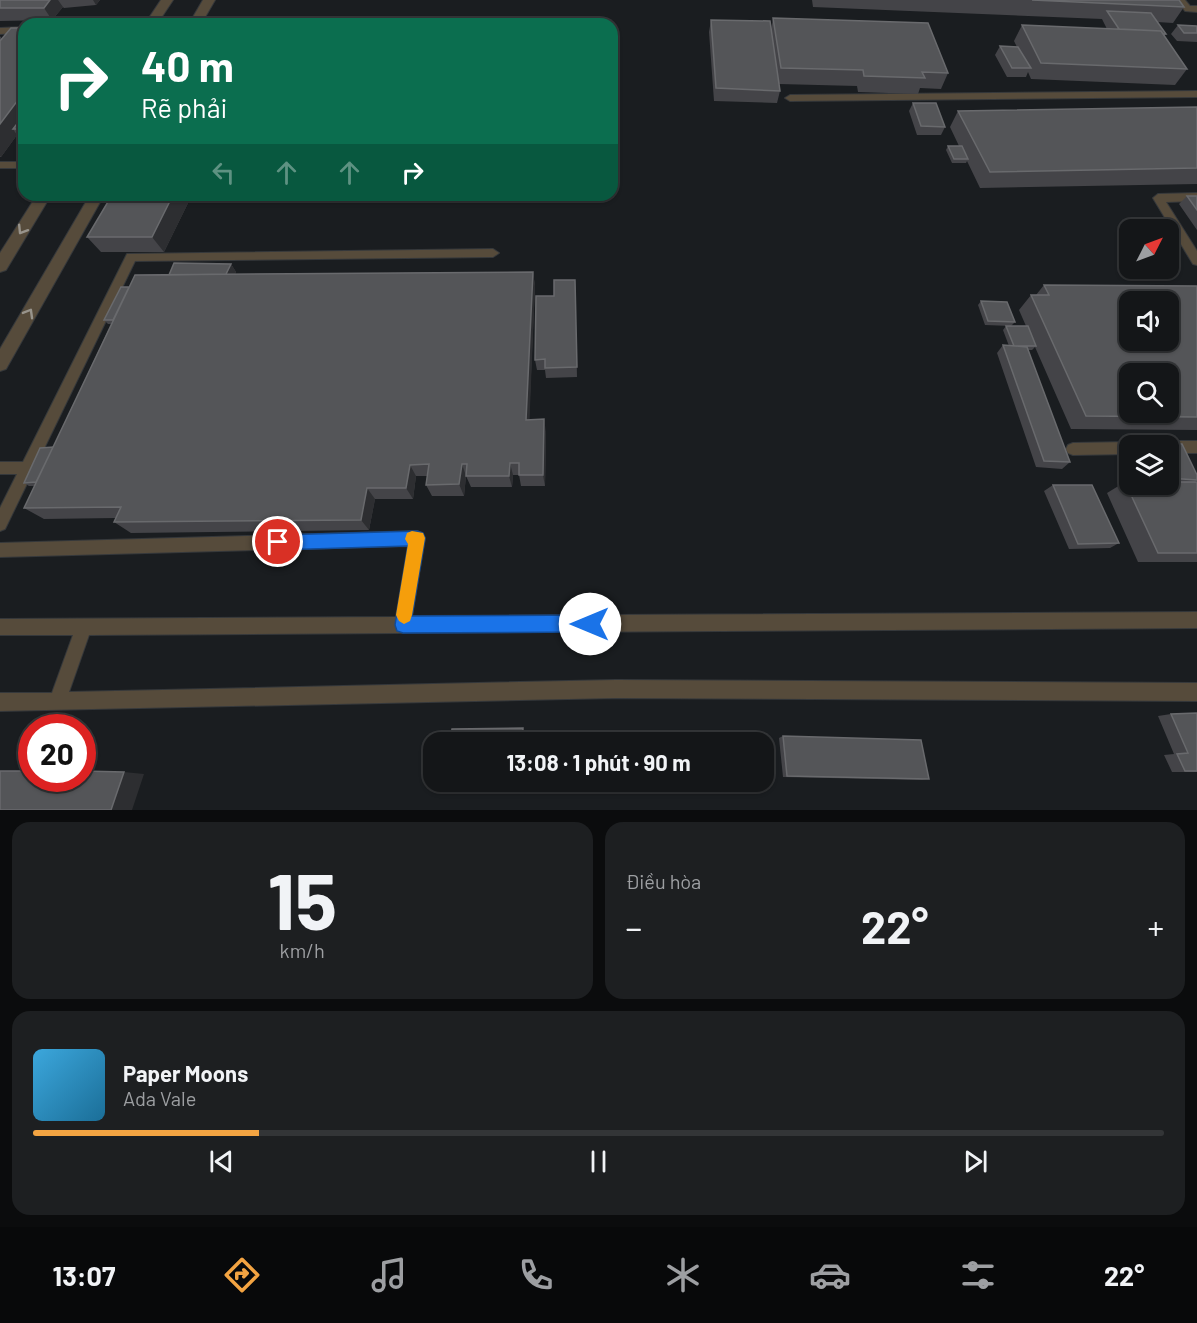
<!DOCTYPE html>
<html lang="vi">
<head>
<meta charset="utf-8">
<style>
  :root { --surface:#141618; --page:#1d1f21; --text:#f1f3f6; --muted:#9d9fa2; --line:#333537; --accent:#f3a442 }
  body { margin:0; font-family:Barlow,sans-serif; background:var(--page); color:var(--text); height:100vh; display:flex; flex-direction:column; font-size:22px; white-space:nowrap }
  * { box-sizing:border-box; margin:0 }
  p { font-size:20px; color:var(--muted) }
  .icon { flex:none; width:33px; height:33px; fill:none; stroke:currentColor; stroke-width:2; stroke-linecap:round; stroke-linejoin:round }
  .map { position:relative; height:810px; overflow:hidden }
  .panel { display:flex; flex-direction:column; gap:12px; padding:12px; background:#0b0c0d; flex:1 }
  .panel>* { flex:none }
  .banner { position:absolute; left:18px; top:18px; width:600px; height:183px; border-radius:18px; box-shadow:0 2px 4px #0004,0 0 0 2px var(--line); background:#0b6e4f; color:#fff; overflow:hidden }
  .needle { width:39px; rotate:48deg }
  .tools { position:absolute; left:1119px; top:219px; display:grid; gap:12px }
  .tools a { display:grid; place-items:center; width:60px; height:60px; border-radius:12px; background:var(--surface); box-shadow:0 2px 4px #0004,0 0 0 2px var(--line); font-size:30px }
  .speed { position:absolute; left:18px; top:714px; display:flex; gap:12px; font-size:30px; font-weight:700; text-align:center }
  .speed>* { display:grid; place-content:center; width:78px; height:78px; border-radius:50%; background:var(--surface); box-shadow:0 2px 4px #0004,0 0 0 2px var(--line); line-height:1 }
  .speed .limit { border:9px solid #d22; background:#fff; color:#111 }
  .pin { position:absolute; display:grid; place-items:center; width:51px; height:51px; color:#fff; margin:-26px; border:3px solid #fff; border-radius:50%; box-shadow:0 2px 6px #0007 }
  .me { position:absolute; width:66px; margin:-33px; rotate:270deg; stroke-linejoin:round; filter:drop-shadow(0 0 4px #0008) }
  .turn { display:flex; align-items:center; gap:21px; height:126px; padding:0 24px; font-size:27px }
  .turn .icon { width:78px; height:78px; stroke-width:2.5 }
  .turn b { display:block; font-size:42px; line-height:51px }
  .lanes { display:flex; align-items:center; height:57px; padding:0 24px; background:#0003; justify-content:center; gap:30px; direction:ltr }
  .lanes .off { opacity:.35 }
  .big { font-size:45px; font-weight:700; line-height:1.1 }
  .panel .card { flex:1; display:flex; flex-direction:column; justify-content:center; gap:9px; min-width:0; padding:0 21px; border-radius:18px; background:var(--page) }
  .panel .dial { align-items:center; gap:0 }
  .dial b { font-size:78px; line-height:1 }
  .song { display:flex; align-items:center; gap:18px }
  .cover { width:72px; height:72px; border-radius:9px; background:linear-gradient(135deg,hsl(200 70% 55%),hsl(200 70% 35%)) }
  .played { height:6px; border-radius:3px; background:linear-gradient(90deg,var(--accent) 20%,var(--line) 20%) }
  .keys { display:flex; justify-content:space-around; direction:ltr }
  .heat { display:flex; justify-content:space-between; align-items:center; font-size:33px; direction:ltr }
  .panel .tiles { flex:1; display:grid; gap:12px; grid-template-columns:1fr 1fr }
  .card:last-child { grid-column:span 2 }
  .trip { position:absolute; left:423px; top:732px; width:351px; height:60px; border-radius:18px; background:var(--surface); box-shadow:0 2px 4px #0004,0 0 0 2px var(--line); font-weight:700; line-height:60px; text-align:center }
  .tabs { display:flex; height:96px; justify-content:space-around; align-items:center; background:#08090a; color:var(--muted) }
  .tabs .icon { width:42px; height:42px }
  .tabs .selected { color:var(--accent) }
  .tabs b { font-size:27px; color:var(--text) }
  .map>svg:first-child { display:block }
</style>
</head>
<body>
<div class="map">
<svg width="1197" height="810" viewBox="0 0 1197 810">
  <rect width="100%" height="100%" fill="#1a1d20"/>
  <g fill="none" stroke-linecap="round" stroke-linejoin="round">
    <g stroke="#35383b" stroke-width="2">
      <path id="service" d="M1177 0H1185L1190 6H1197V12L1185 11Z
        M24 27V33L0 34V28Z
        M1197 91V97L790 101 785 98 790 95Z
        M0 162H24V168H0Z
        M1197 193V201L1166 202 1197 251V265L1193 264 1153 198 1158 194Z
        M493 249 499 253 493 257 135 261 5 529 0 531V508L17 474H0V462H23L127 254Z
        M1168 441H1197V453H1168V446H1162Z
        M1130 442 1136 446H1130V454L1073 455 1068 453 1066 449 1068 445 1073 443Z
        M417 531 422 533 425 538 412 616 1197 612V628L89 635 69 692 616 680 1197 683V701L616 698 0 711V693H52L73 635H0V619L396 617 408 546 0 557V543Z"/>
    </g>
    <g stroke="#35383b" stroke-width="2">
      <path id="tertiary" d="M161 0H173L157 24H145Z
        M203 0H215L201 24H189Z
        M37 195H51L6 270 0 272V253Z
        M90 195H104L6 369 0 371V349Z"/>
    </g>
    <use href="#service" fill="#564b3b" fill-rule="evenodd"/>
    <use href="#tertiary" fill="#564b3b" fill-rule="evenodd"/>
  </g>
  <path fill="#444448" d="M0 0H100L96 5 64 8 62 6 63 7 52 20 0 21Z
    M812 0H1179L1184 7 1173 23 1157 22 1166 34 1164 36 1187 69 1175 85 1031 79 1028 72 1026 77H1007L995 55 1000 46 1017 47 1014 41 1022 25 1107 29 1102 19 813 7Z
    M773 18 948 73 941 89 920 88 918 94 858 92 857 86 779 84 780 91 777 103 714 101 709 32 711 20 771 30Z
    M1178 25 1197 26V42L1177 41 1171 34Z
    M24 28V142L17 135 1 157H0V36L2 39Z
    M913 103 945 127 941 135H917L909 111Z
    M1197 108V184L980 188 967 161 966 163H952L946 150 948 146H959L950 127 958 111Z
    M112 195H192L164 252H101L87 237Z
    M1187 196H1197V230L1179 204Z
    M231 264 236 272 235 274 533 272 535 286 529 420 546 432 545 486H521L519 475H513L512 487H471L466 476 464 496H432L426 485 427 476H416L413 499H375L369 530 131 533 114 522 116 518 44 519 24 508 35 486H29L24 483 53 447 111 324H108L104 320 129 287 169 275Z
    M575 280 577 377 546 378 545 370H537L535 360 554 296Z
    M1044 285 1197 286V430L1071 429 1035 347 1032 350H1028L1070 462 1062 469 1036 467 997 353 1003 345 1009 346 1003 330 1006 326H1026L1019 310 1031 295H1036Z
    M981 301 1015 322 1011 326 985 325 978 305Z
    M1129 442 1182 444 1197 475V481L1195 482H1197V562H1138L1107 493 1125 482H1130V484H1168V446H1130V471L1120 449Z
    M1053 485 1119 543 1110 548 1069 549 1044 491Z
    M1197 713V772H1172L1164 755 1174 754 1158 716 1171 714Z
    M783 736 929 779 922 780 783 777 779 738Z"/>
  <path fill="#2d2e31" d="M50 0H58L63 7 52 20 44 8Z
    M93 0H100L96 5Z
    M24 92V126L13 129 17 135 1 157 0 156V124Z
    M173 195H192L164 252 152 237Z
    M231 264 236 272 230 286 225 278Z
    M533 272 535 286 529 432 526 420Z
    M544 419 546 432 545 486 543 475Z
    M510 463 513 475 512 487 509 476Z
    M462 464 466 476 464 496 459 484Z
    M410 465 416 476 413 499 406 488Z
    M367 488 375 499 369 530 361 520Z
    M523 728 524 730V742H522Z
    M124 772 144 774 132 810H111Z"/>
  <path fill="#545558" stroke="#696a6d" stroke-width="1.5" fill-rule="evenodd" d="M0 0H50L44 8H0Z
    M1032 0H1179L1184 7Z
    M1107 11 1151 13 1166 34H1163L1161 31 1119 29Z
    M773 18 928 23 948 73 922 72 925 78 864 76 863 70 781 68Z
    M711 20 770 21 780 91 716 88Z
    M1022 25 1161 31 1187 69 1041 63Z
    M1178 25 1197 26V33H1184Z
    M11 28H24V92L0 124V41Z
    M1000 46 1018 47 1031 68H1012Z
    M913 103H936L945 127 921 126Z
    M1197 107V168L990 172 958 111Z
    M24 115V129H13Z
    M948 146H962L968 159H954Z
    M112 195H173L152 237H87Z
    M1187 196H1197V210Z
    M174 263 231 264 226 274 169 275Z
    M533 272 526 420 544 419 543 475H519V463H510L509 476H466L467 464H462L459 484 426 485 429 464 410 465 406 488H367L361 520 114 522 121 507 24 508 135 275Z
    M554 280H575L577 367 545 368V359L535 360 536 296H554Z
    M1044 285 1197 286V417L1086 416 1031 295H1049ZM1130 302H1168V340H1130ZM1130 374H1168V412H1130Z
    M121 287H129L113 320H104Z
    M981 301 1007 302 1015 322 988 321Z
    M1006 326H1028L1036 346H1014Z
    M1003 345 1027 347 1070 462 1044 461Z
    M1129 442 1182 444 1197 475V480L1168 478V446H1131Z
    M53 447 36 482 24 483 40 448Z
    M1125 482H1130V484H1168V482H1197V553H1158Z
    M1053 485H1092L1119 543 1078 544Z
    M1197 713V771H1185L1177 754 1188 753 1171 714Z
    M523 728 522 742H450L452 729Z
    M783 736 921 740 929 779 787 776Z
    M434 747V777H423L426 748Z
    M0 771H32V778H82V771L124 772 111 810H0Z"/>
  <defs><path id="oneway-chevron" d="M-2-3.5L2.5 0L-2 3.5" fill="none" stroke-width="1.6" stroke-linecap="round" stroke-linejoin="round" transform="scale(1.5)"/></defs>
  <g stroke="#98948c">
    <use href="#oneway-chevron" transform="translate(22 230) rotate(122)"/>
    <use href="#oneway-chevron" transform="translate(29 313) rotate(-60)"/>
  </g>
  <path fill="#1a73e8" stroke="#114b97" stroke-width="1.5" d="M417 531 423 533 425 538 412 616 590 615 595 618 598 624 595 630 590 632 403 633 397 631 395 625 408 546 278 550 273 548 270 542 273 537 278 535Z"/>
  <path fill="#f59e0b" d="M412 531 423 533 425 538 412 615 410 621 404 624 399 621 396 615 408 544 405 539 407 533Z"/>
</svg>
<div class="tools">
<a><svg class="needle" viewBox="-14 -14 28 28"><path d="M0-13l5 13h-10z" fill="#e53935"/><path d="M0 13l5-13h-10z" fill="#9d9fa2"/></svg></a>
<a><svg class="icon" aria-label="sound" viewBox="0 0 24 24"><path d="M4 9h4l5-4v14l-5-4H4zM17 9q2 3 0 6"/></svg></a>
<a><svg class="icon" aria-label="search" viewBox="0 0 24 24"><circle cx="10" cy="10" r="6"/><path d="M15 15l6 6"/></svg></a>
<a><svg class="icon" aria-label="layers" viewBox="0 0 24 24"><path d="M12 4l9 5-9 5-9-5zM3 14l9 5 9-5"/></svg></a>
</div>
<div class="speed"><div class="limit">20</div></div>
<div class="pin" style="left:278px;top:542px;background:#d93025"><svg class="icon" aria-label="arrive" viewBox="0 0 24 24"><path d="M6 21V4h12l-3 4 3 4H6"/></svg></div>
<svg class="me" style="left:590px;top:624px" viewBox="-20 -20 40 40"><circle r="19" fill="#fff"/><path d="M0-13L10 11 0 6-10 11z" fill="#1a73e8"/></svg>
<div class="trip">13:08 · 1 phút · 90 m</div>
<div class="banner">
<div class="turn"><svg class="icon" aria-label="right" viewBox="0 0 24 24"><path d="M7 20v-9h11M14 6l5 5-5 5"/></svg><div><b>40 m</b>Rẽ phải</div></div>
<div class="lanes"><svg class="icon off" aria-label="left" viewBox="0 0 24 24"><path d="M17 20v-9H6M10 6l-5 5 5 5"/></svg><svg class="icon off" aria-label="ahead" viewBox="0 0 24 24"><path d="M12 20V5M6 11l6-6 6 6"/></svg><svg class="icon off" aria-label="ahead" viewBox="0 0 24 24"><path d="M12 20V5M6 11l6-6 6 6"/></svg><svg class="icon" aria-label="right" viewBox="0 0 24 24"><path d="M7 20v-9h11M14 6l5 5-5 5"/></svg></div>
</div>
</div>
<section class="panel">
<div class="tiles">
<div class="card dial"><b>15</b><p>km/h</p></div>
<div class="card"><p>Điều hòa</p>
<div class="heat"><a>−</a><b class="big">22°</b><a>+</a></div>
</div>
<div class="card">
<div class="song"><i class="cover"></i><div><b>Paper Moons</b><p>Ada Vale</p></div></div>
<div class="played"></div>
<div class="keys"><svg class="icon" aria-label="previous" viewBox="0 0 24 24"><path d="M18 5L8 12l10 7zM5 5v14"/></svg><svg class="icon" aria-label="pause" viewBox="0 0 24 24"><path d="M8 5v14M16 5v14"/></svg><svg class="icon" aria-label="next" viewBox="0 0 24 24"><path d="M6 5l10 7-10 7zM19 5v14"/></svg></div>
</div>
</div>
</section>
<nav class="tabs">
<b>13:07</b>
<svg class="icon selected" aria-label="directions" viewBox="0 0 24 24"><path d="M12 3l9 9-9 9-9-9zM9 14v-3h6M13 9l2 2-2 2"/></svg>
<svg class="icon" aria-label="music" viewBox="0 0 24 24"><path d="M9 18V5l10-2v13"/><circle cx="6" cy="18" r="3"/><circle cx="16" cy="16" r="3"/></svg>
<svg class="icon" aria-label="phone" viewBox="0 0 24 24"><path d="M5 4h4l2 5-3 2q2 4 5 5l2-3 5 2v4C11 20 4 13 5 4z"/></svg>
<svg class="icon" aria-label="climate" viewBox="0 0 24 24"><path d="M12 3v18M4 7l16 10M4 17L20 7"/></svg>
<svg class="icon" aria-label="car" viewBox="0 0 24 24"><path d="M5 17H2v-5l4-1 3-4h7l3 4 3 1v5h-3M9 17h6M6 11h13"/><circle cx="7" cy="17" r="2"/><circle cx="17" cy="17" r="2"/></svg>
<svg class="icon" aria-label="filters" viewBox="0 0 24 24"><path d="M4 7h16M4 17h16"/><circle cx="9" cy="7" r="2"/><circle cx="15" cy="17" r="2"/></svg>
<b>22°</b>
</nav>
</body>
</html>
